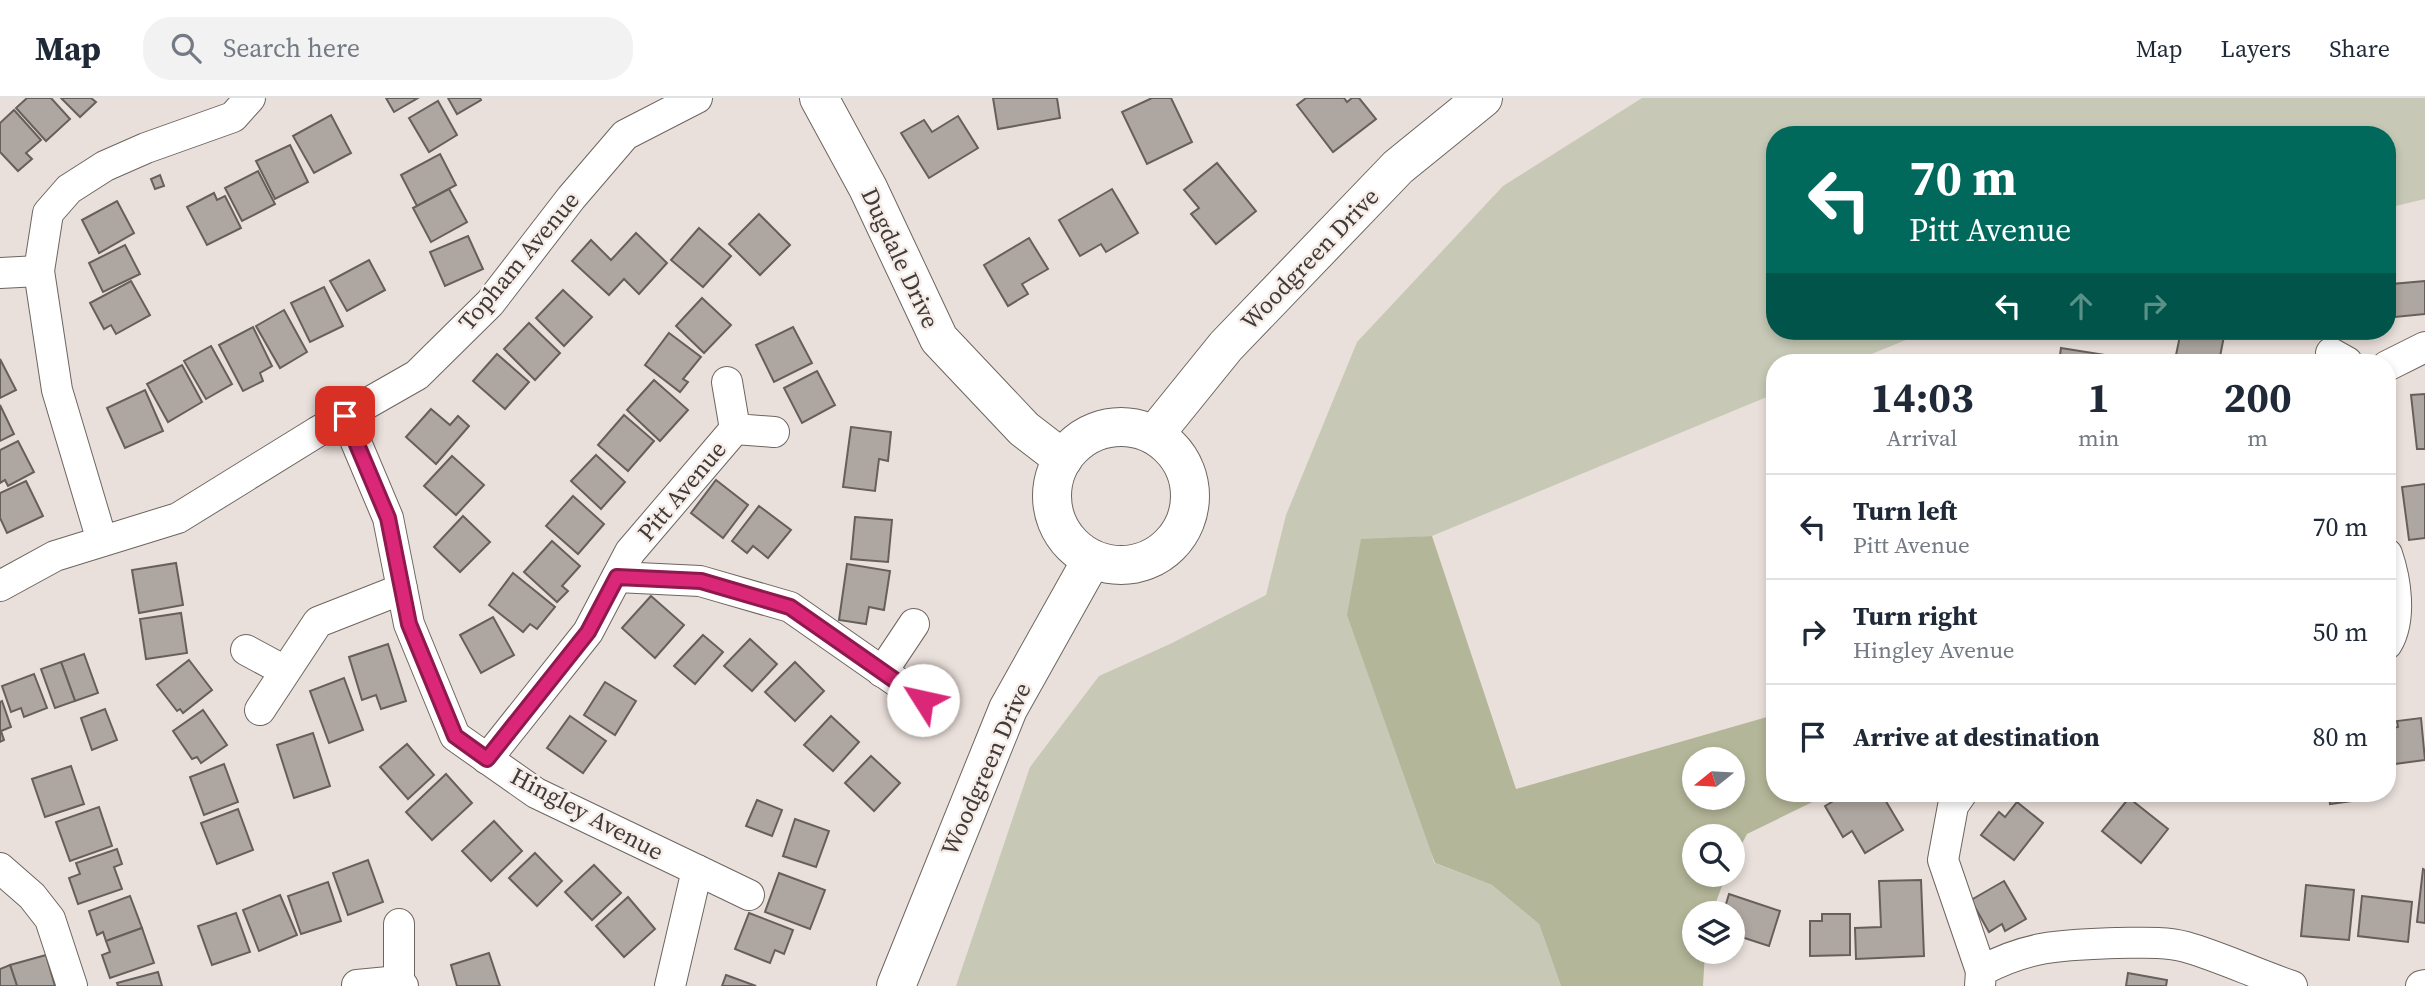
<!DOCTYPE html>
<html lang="en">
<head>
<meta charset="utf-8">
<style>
  :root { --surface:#fff; --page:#f2f2f3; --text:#1f2937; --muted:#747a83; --line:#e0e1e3 }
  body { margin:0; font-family:"Source Serif 4",serif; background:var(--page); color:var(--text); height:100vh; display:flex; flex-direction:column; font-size:26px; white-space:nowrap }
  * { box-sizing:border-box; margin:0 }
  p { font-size:23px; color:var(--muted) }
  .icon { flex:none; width:38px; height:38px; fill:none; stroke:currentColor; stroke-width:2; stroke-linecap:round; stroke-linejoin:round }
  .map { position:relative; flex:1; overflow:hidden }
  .details { position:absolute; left:1766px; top:256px; width:630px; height:448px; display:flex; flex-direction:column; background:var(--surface); border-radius:28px; box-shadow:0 4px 10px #0003 }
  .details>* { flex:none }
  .top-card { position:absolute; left:1766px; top:28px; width:630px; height:214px; border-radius:28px; box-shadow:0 4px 10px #0003; background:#00695c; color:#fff; overflow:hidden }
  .needle { width:46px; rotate:252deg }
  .fabs { position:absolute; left:1682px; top:649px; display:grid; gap:14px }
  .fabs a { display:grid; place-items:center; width:63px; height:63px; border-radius:50%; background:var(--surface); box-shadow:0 4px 10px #0003; font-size:35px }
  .pin { position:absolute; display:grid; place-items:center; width:60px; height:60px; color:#fff; margin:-30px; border-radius:14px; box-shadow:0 4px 10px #0006 }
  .me { position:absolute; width:77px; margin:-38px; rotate:305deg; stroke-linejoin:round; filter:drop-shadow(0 0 5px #0008) }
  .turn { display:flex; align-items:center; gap:24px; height:147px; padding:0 28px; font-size:32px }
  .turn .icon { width:91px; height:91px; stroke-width:2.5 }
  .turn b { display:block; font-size:49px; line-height:60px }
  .lanes { display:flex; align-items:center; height:66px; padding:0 28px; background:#0003; justify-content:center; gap:35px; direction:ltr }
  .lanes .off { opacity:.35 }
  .eta { display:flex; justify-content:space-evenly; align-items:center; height:119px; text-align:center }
  .eta b { font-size:42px; font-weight:700; line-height:49px }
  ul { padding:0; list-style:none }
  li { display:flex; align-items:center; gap:21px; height:105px; padding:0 28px; border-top:2px solid var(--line) }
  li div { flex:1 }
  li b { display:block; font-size:26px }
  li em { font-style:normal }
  header { display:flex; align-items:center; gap:42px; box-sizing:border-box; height:98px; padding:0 35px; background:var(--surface); border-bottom:2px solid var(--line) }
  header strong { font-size:33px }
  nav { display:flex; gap:38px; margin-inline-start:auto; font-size:24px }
  .search { width:490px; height:63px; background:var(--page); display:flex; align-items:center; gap:18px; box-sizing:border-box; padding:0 24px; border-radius:28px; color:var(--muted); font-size:26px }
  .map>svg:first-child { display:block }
</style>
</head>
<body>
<header>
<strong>Map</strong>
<div class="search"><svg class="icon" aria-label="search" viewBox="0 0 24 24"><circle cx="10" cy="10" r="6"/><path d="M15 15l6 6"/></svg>Search here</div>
<nav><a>Map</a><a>Layers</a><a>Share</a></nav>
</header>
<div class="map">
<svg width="2425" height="888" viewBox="0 0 2425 888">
  <rect width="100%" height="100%" fill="#eae0db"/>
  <path fill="#c7c9b6" d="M1642,0H2425V101L2387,110V37H1774V233H1928L1852,264H1774V296L1432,438L1361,442L1434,765L1492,787L1539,826L1561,888H956L1030,669L1099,578L1170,546L1266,497L1286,417L1357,244L1503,88Z"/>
  <path fill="#b3b698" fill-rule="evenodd" d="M1432,438L1516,691L1774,617V695H1831L1747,736L1733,763L1732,738H1694V777H1726L1712,815L1694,816V854H1705L1703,888H1561L1539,826L1492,787L1435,765L1347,517L1361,441ZM1694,662H1732V700H1694Z"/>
  <g fill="#aea6a0" stroke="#675f5b" stroke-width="2">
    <path d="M27,0H51L70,21L46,43L16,10Z"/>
    <path d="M61,0H91L96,4L80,19Z"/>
    <path d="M386,0H418L394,14Z"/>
    <path d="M448,0H480L481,2L457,16Z"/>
    <path d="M993,0H1057L1060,20L998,31Z"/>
    <path d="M1152,0H1171L1192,44L1147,66L1122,14Z"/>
    <path d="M1306,0H1344L1347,4L1352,0H1359L1376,21L1333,54L1297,7Z"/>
    <path d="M438,3L457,37L429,54L409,20Z"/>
    <path d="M14,12L41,42L26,55L32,61L18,73L0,54V25Z"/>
    <path d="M331,17L351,55L314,75L293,38Z"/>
    <path d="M958,18L978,50L929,80L901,35L924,22L932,34Z"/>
    <path d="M290,47L308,84L275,101L256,63Z"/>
    <path d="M440,56L456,87L417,108L401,77Z"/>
    <path d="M1217,65L1256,113L1216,146L1191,116L1199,110L1184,92Z"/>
    <path d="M258,73L275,106L242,123L225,90Z"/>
    <path d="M160,77L164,88L155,91L151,81Z"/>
    <path d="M449,91L467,124L431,144L413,110Z"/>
    <path d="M1112,91L1138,135L1106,154L1101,146L1080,158L1059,122Z"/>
    <path d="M214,95L217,102L225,98L241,130L207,147L187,109Z"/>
    <path d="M117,103L134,135L99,155L82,122Z"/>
    <path d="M759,116L790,147L760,177L729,146Z"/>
    <path d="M699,130L731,158L703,189L671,162Z"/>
    <path d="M636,135L667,165L639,196L624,181L609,197L572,163L591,142L611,162Z"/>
    <path d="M468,138L483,171L445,188L430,154Z"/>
    <path d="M1029,140L1048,171L1022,186L1028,196L1008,208L984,167Z"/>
    <path d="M125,147L140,176L103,194L89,165Z"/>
    <path d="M369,162L385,192L347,213L330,183Z"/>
    <path d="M131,183L150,217L116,236L111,227L104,231L90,205Z"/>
    <path d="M2425,183V216L2395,219L2392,186Z"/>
    <path d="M324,189L343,228L310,244L291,205Z"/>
    <path d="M563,192L592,219L564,248L536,220Z"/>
    <path d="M702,200L731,227L704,255L676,228Z"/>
    <path d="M284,212L307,254L280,270L256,228Z"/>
    <path d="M529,225L560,255L535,282L504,251Z"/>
    <path d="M253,229L272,268L260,275L263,283L243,293L219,247Z"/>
    <path d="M793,229L812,265L774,284L756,247Z"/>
    <path d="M2181,233L2224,238L2219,264H2184L2185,259L2176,257Z"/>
    <path d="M669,235L701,259L683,281L688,284L680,294L645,267Z"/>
    <path d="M211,248L232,286L206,301L184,263Z"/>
    <path d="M2061,250L2118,259L2117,264H2059Z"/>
    <path d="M497,256L529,284L505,311L473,283Z"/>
    <path d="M0,261L16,292L0,300Z"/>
    <path d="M182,267L202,304L168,324L147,286Z"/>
    <path d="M817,273L835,307L802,325L784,290Z"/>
    <path d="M654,282L688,312L660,343L627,312Z"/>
    <path d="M145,292L163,333L125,350L107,310Z"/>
    <path d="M2425,296V351H2417L2411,297Z"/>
    <path d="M0,307L14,336L0,343Z"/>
    <path d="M431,311L450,327L458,318L469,328L436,366L406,339Z"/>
    <path d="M624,317L654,343L628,373L598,347Z"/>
    <path d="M851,329L891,334L888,363L879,361L875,393L843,389Z"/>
    <path d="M18,343L34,374L8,388L5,382L0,385V352Z"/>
    <path d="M596,357L625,384L601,411L571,383Z"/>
    <path d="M452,358L484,387L456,417L424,388Z"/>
    <path d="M716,382L748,407L723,440L691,415Z"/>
    <path d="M26,383L43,418L7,435L0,420V395Z"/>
    <path d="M2425,386V440L2409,442L2402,389Z"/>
    <path d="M573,398L604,426L578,456L546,428Z"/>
    <path d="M759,408L791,432L768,460L753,448L747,455L732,443Z"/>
    <path d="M463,418L490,444L460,474L434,449Z"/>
    <path d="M855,419L892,422L888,464L851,461Z"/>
    <path d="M552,443L580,468L562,488L568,493L557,504L524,474Z"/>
    <path d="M176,465L183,507L139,515L132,472Z"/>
    <path d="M847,466L890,473L884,512L869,509L866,526L839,522Z"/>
    <path d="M513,475L555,509L537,531L530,526L523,534L489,507Z"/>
    <path d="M651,498L684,527L655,560L622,530Z"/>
    <path d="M181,515L187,555L146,561L140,521Z"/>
    <path d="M493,519L514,557L481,575L460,537Z"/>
    <path d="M703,537L723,554L695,586L674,568Z"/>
    <path d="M750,541L777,566L752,593L724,568Z"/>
    <path d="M388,546L406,603L381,611L376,597L362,602L349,559Z"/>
    <path d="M84,556L98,595L75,603L61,564Z"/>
    <path d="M189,562L212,592L183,615L180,611L177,613L157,587Z"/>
    <path d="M61,564L75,603L55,610L41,571Z"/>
    <path d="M795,564L824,593L795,623L765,594Z"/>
    <path d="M34,576L47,610L24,619L21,610L11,614L2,588Z"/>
    <path d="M344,580L363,632L329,645L310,593Z"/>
    <path d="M605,584L636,603L615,637L584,617Z"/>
    <path d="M2,603L11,629L1,633L4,642L0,644V604Z"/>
    <path d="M105,611L117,642L92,652L81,620Z"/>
    <path d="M203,612L227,647L201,665L197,659L192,661L173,633Z"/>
    <path d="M570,618L606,643L583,675L547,650Z"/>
    <path d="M831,618L859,644L833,673L804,647Z"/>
    <path d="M2421,620L2425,662L2387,667V631L2398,629L2397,623Z"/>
    <path d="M313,635L330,688L294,700L277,647Z"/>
    <path d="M407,646L434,677L408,701L380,669Z"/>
    <path d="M871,658L900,685L874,713L845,685Z"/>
    <path d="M224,666L238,704L204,717L190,679Z"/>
    <path d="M71,668L84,706L45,719L32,681Z"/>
    <path d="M446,676L472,705L432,742L406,714Z"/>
    <path d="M1847,695H1881L1903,732L1865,755L1852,733L1843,739L1825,708Z"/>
    <path d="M2329,695H2380L2381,699L2330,706Z"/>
    <path d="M2129,700L2168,731L2141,765L2102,733Z"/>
    <path d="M757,702L782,712L772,738L746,728Z"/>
    <path d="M2017,704L2043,725L2014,762L1981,737L1999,714L2005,719Z"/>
    <path d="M99,709L112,748L70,763L56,724Z"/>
    <path d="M238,711L253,752L217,766L201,725Z"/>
    <path d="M795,721L829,733L816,769L783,758Z"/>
    <path d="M494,723L522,753L491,783L462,753Z"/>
    <path d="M117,751L122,766L114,769L122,791L78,806L69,780L80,776L76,765Z"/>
    <path d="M535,755L562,783L537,808L509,780Z"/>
    <path d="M368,762L383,804L348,817L333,775Z"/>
    <path d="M594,767L621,795L592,822L565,794Z"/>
    <path d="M2423,771L2425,772V825L2417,824Z"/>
    <path d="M779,775L825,792L810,831L765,814Z"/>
    <path d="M1921,782L1924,858L1856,861L1855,830L1881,829L1879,783Z"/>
    <path d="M2004,783L2026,821L2005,833L2002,826L1989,834L1971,802Z"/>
    <path d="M328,784L341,823L301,836L288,798Z"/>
    <path d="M2306,787L2354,792L2349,842L2301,838Z"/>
    <path d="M1729,796L1780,813L1769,848L1732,836V816H1723Z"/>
    <path d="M280,797L297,837L259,853L243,812Z"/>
    <path d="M130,798L142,830L106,843L103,834L97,837L89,813Z"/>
    <path d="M2362,798L2412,804L2408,844L2358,838Z"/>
    <path d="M628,799L655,831L624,859L596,828Z"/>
    <path d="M236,815L250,854L212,867L198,828Z"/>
    <path d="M749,815L793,832L784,856L775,852L770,865L735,851Z"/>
    <path d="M1822,816H1850V857L1810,858V823H1822Z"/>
    <path d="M142,830L154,865L110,880L102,857L110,854L106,843Z"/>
    <path d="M489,855L500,888H457L451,867Z"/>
    <path d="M46,857L55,888H17L10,867Z"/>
    <path d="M10,867L17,888H0V871Z"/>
    <path d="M158,874L162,888H118L117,885Z"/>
    <path d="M2128,875L2167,882L2166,888H2126Z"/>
    <path d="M726,877L756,888H722Z"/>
  </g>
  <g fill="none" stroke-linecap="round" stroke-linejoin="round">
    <defs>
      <g id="minor">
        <path d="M0,175L39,173"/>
        <path d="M2331,255L2347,264"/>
        <path d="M2387,268L2425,249"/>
        <path d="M727,284L735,331L774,334"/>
        <path d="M345,318L388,420L409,526L455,638L536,695L697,772L670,888"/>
        <path d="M102,443L57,292L39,173L48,115L69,91L105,68L146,50L233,19L250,0"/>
        <path d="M2387,456C2396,482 2402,521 2387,546"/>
        <path d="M617,479L700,483L790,509L923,602"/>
        <path d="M0,488L55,458L178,420L317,334L417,277L490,205L571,100L625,37L697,0"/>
        <path d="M246,552L285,573"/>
        <path d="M882,574L914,526"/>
        <path d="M260,612L318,524L402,491"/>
        <path d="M487,661L588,534L630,454L735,331"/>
        <path d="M1962,695L1953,708L1943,762L1981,873"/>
        <path d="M0,770L32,798L50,821L72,888"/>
        <path d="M697,772L749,797"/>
        <path d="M399,883V826"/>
        <path d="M357,887L399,883L403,888"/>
        <path d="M1980,888L1981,873C2029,847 2063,847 2116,845C2138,845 2164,843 2186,849C2221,859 2256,876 2292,888"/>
        <path d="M2421,888L2425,887"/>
      </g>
      <path id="tertiary" d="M819,0L868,90L939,241L1024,331L1063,361"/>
      <g id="secondary">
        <circle cx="1121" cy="398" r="69"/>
        <path d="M1154,337L1226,248L1398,69L1483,0"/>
        <path d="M896,888L1008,611L1092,461"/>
      </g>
    </defs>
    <use href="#minor" stroke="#6d6560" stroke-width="32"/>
    <use href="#tertiary" stroke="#6d6560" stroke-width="40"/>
    <use href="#secondary" stroke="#6d6560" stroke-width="40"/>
    <use href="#minor" stroke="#fff" stroke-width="30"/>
    <use href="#tertiary" stroke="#fff" stroke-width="38"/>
    <use href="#secondary" stroke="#fff" stroke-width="38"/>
  </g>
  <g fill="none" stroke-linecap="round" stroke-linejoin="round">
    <defs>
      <path id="route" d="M345,318L388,420L409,526L446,616L455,638L487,661L588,534L617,479L701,483L790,509L923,602"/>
    </defs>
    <use href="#route" stroke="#8e194d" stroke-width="18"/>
    <use href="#route" stroke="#db2777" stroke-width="12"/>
  </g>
  <g text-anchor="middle" stroke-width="5" stroke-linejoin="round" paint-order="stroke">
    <g font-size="24" fill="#3f3b39" stroke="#f7ede8">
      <text transform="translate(900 160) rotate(65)" y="8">Dugdale Drive</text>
      <text transform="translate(1310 161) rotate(-46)" y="8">Woodgreen Drive</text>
      <text transform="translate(519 163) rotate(-50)" y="8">Topham Avenue</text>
      <text transform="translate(682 393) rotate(-50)" y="8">Pitt Avenue</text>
      <text transform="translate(986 671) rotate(-66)" y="8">Woodgreen Drive</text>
      <text transform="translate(587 716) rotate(28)" y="8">Hingley Avenue</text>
    </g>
  </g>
</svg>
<div class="fabs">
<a><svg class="needle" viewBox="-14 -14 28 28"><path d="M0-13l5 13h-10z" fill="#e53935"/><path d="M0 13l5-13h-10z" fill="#747a83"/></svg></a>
<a><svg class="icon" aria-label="search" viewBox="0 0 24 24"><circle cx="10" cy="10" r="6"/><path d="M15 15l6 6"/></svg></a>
<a><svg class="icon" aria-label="layers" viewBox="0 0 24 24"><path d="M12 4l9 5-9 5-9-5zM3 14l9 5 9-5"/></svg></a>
</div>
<div class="pin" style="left:345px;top:318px;background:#d93025"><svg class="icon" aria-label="arrive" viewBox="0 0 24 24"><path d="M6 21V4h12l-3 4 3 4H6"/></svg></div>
<svg class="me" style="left:923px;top:602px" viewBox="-20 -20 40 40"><circle r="19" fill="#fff"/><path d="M0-13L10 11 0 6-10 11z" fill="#db2777"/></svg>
<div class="top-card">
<div class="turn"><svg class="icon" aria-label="left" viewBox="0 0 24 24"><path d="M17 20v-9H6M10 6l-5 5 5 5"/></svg><div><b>70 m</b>Pitt Avenue</div></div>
<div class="lanes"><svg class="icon" aria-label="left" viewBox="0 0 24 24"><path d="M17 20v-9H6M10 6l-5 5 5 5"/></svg><svg class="icon off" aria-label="ahead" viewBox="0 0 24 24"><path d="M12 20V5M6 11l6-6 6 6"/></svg><svg class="icon off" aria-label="right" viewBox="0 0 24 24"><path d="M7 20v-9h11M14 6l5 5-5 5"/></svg></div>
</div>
<section class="details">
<div class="eta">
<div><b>14:03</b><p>Arrival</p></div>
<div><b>1</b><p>min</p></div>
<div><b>200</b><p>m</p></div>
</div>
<ul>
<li><svg class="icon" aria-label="left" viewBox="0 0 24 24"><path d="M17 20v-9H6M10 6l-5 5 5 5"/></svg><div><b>Turn left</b><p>Pitt Avenue</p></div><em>70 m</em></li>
<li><svg class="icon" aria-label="right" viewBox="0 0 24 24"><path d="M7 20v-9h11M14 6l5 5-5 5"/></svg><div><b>Turn right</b><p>Hingley Avenue</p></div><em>50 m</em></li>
<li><svg class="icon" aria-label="arrive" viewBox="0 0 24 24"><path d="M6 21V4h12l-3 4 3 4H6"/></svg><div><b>Arrive at destination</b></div><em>80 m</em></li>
</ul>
</section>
</div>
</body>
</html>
